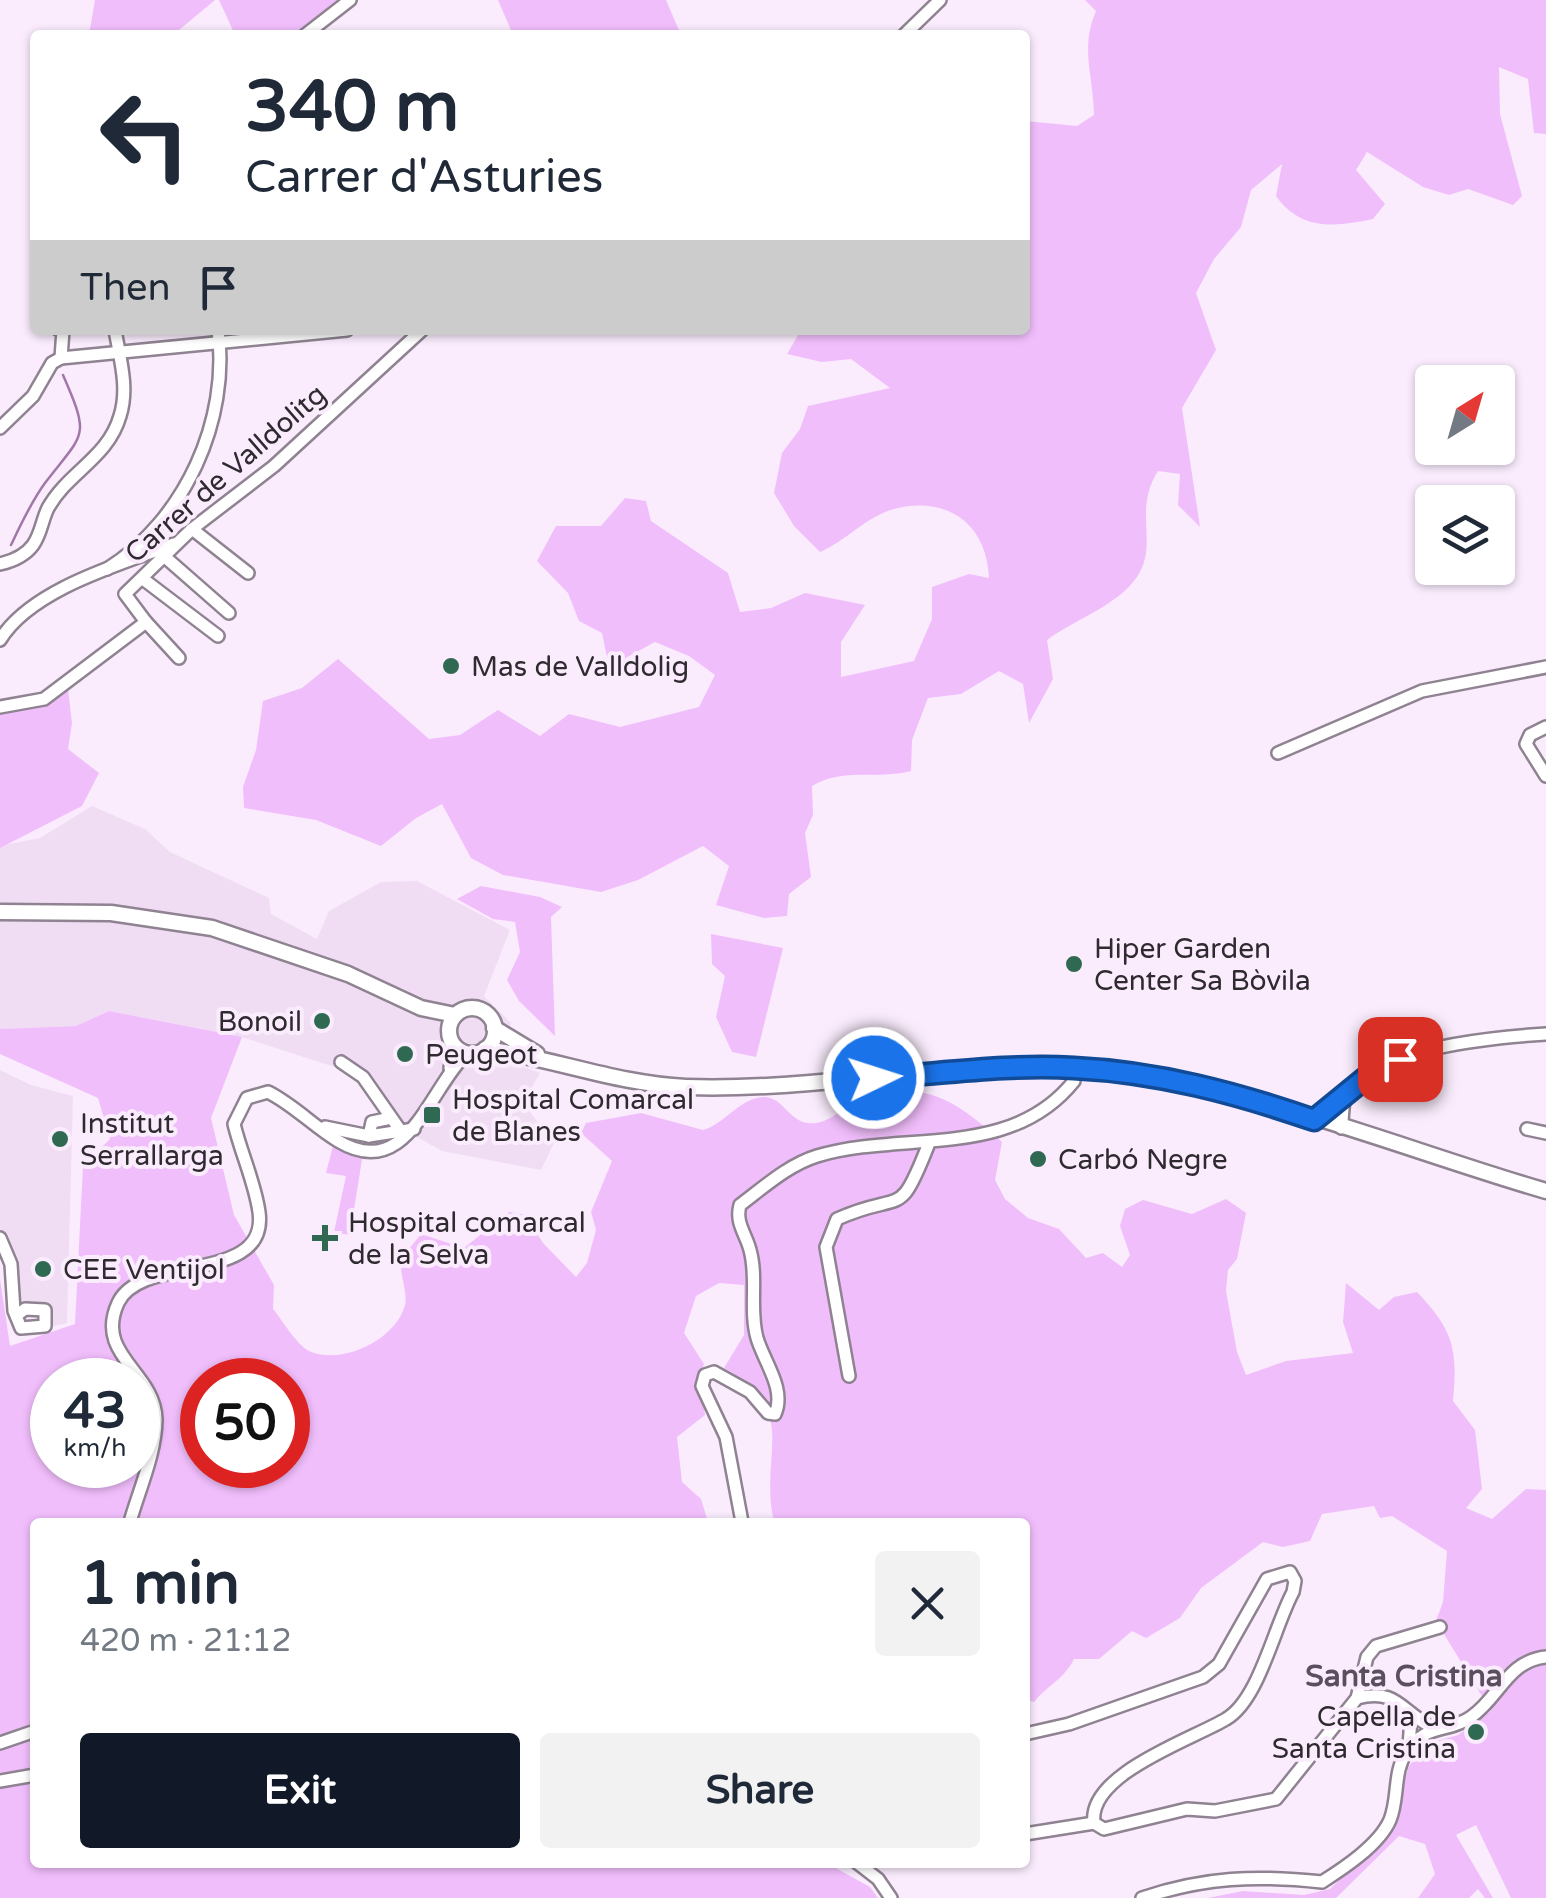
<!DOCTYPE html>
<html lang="en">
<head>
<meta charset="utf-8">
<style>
  :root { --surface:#fff; --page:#f2f2f3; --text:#1f2937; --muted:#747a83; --accent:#111827 }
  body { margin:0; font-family:"Varela Round",sans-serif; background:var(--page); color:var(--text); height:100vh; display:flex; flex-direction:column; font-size:38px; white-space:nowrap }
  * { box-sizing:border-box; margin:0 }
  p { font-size:32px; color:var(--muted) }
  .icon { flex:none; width:55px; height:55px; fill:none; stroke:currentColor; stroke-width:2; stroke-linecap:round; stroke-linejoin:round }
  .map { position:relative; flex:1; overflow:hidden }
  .side { position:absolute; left:30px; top:1518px; width:1000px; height:350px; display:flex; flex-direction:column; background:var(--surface); border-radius:10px; box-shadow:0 2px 8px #0004 }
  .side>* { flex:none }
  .top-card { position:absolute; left:30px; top:30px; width:1000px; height:305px; border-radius:10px; box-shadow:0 2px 8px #0004; background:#fff; color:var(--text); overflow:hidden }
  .needle { width:65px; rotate:37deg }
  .controls { position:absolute; left:1415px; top:365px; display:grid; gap:20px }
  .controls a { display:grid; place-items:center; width:100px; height:100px; border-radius:10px; background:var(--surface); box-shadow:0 2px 8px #0004; font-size:50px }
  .speed { position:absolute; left:30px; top:1358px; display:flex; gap:20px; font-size:50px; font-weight:700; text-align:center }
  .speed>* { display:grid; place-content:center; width:130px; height:130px; border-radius:50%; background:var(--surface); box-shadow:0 2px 8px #0004; line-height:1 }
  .speed small { font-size:25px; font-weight:400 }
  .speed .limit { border:15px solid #d22; background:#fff; color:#111 }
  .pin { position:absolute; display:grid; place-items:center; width:85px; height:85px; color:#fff; margin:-42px; border-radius:20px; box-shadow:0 5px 15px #0006 }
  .me { position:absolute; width:110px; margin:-55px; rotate:86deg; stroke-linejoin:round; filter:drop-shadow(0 0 8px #0008) }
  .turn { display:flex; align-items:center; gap:35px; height:210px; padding:0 50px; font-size:45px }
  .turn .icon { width:130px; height:130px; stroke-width:2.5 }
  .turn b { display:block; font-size:70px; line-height:85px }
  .then { display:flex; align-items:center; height:95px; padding:0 50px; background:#0003; gap:20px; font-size:38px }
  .round { display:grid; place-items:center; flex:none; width:105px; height:105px; border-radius:10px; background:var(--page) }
  .headline { display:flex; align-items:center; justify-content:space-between; height:170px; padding:0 50px }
  h1 { font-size:60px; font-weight:800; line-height:75px }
  .primary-button { display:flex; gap:20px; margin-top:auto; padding:20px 50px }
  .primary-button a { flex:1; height:115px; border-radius:10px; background:var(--accent); color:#fff; font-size:40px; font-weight:800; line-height:115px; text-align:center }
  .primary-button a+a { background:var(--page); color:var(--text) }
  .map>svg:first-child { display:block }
</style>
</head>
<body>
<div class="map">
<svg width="1546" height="1898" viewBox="0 0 1546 1898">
  <rect width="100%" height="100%" fill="#faecfd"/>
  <g fill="#f0ddf4">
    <path d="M92,806L145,829L170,852L269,898L271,914L317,939L329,911L381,882L417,881L510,930L484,996L511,1023L498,1058L540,1073L523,1103L554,1143L541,1170L442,1151L417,1137L373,1101L347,1071L242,1037L109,1011L76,1026L0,1029V846L40,838Z"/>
    <path d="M0,1070L31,1085L73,1096L67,1323L46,1328L45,1306L17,1308L14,1263L0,1232Z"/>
  </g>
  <g fill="#f1befc" fill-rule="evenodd">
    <path d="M95,0H215L173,35H89Z"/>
    <path d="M219,0H337L293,35H235Z"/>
    <path d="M498,0H666L681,35H513Z"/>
    <path d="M1085,0H1546V134L1534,133L1528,79L1499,67L1500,114L1522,196L1513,205L1468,189L1449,195L1423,187L1367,152L1356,170L1385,204L1373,219C1335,227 1301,231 1276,196L1282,164L1251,190L1241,227L1214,259L1196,293L1216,350L1182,408L1200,527L1178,505L1180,474L1158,471C1134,509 1156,538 1141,570C1125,603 1075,619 1047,640L1053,679L1029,723L1023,684L999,671L961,694L928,698L912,740L911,771C877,780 844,767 812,786L813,815L805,833L811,877L789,894L787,916L764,918L716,905L729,866L703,846L638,880L601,892L503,875L471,858L442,804L416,818L381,846L316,820L244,808L243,787L256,750L263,701L302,688L338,659L429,739L460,735L498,710L540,736L569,714L620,727L699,707L715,675L689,656L655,642L609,667L602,633L579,621L568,593L537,561L556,526H601L625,498L646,501L651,521L728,573L740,612L771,608L805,593L865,605L841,642V677L914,661L932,619V587L969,574L989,578C987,524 947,495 894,509C867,516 846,541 820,552L794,526L774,493L782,453L800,429L808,406L890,388L851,359L822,362L787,354L801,330H1025V121L1077,126L1094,115C1093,73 1080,49 1096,11Z"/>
    <path d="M68,689L72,723L68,749L99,773L82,806L0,848V713L37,707Z"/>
    <path d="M481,886L540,897L562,907L551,917L555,1036L519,1001L507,980L520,952L515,922L493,919L457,899Z"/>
    <path d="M711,934L783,948L756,1057L732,1052L716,1017L725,976L712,964Z"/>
    <path d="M109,1011L242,1037L211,1118L234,1215L274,1285L273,1309C283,1321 296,1344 309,1351C341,1366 396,1340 405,1305C408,1291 399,1274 401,1259L421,1234L464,1248L509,1212L525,1215L543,1243L576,1277L587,1263L596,1230L591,1212L612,1161L581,1133L586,1123L641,1113L703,1130C725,1124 739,1098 764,1097C785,1097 790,1127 816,1123C832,1121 843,1107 857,1101C923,1078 953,1098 1002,1142L995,1180L1005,1199L1028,1218L1059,1229L1086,1258L1103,1253L1122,1267L1130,1255L1120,1226L1125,1209L1143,1200L1192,1214L1226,1199L1246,1213L1237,1259L1228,1270L1226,1291L1237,1352L1246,1375L1286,1361L1353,1353L1343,1322L1346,1283L1379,1310L1394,1297L1417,1292C1453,1330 1458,1348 1453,1401L1475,1430L1482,1489L1466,1508L1492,1519L1526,1489L1546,1490V1898H1511L1476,1825L1456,1835L1493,1898H1485L1478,1889L1469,1898H1418L1435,1874L1425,1844L1399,1836L1336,1898H1208L1243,1891L1304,1895L1330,1889L1389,1832L1409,1766L1426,1744L1458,1735L1491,1711L1436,1621L1443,1602L1447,1551L1392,1516L1380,1518L1374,1506L1322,1514L1310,1541L1283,1547L1263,1542L1201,1588L1180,1618L1146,1638L1132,1631L1099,1659H1074C1065,1678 1048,1685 1034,1702L1025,1699V1522H774C758,1453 802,1411 724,1368L744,1335V1285L719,1283L696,1296L684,1333L704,1364L699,1378L705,1415L677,1437L682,1482L701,1499L708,1522H35V1862H825L870,1887L878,1898H0V1279L10,1346L75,1324L83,1166L110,1139L98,1098L0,1054V1029L76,1026ZM52,1380H138V1465H52ZM202,1380H288V1465H202Z"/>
    <path d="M334,1142L363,1153L350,1235L334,1232L346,1176L326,1173Z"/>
  </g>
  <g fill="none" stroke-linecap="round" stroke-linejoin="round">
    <g stroke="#a177aa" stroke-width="2.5">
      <path d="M53,330L54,335"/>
      <path d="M11,545C21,524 31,502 45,483C84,432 91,439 63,375"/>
    </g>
    <defs>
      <g id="minor">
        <path d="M305,35L350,0"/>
        <path d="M904,35L940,0"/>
        <path d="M61,358L63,330"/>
        <path d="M0,428L33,396L52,363L61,358L347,330"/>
        <path d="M192,529L248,573"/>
        <path d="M165,557L229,613"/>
        <path d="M0,564C13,561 25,556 33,545C41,534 42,520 48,508C68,472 108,458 120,416C129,388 120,359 115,330"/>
        <path d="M107,569C185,520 230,420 218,330"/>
        <path d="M143,579L218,636"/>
        <path d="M146,622L179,658"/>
        <path d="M0,640C31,589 121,564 174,544"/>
        <path d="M0,707L44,699L146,622L125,594L192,529L274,466L422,330"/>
        <path d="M1546,727L1530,735L1526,744L1546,776"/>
        <path d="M1278,753L1422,691L1546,667"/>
        <path d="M341,1062L363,1077L400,1130"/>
        <path d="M450,1068L454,1045"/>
        <path d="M1314,1120L1345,1097"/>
        <path d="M325,1127L369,1136L414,1129"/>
        <path d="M1341,1128C1343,1120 1342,1106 1345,1098C1369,1047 1498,1037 1546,1034"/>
        <path d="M1527,1129L1546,1133"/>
        <path d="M369,1136L372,1122L391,1118"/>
        <path d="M0,1238L11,1264L14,1311L21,1328L45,1326V1310L25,1309L16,1316"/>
        <path d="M849,1376L826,1247L837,1219C904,1189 898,1223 929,1143"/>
        <path d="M130,1522C139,1490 156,1453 156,1419C155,1372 94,1355 118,1303C141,1253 269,1285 259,1212C255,1183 241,1153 234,1124L247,1098L268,1092C294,1105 313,1126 338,1141C408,1183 429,1088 467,1053"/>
        <path d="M742,1522L726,1437L702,1386L705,1375L714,1372L750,1392L768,1413L775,1414C786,1389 764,1362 757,1338C749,1310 758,1278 750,1250C746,1234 735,1223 740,1205C764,1187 788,1165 817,1156C903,1130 1010,1161 1074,1081L1073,1068"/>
        <path d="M1357,1698C1398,1688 1400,1711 1432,1727"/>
        <path d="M1025,1734L1069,1724L1203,1677L1219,1664L1267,1579L1290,1572L1295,1581L1293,1592C1274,1627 1259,1700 1226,1719C1193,1739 1087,1774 1094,1823"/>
        <path d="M0,1743L35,1731"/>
        <path d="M1409,1748L1411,1716"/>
        <path d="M0,1781L35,1775"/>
        <path d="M1025,1834L1094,1823L1104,1829L1187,1809L1215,1811L1276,1799L1357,1698L1367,1657L1376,1646L1440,1627"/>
        <path d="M856,1862L878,1879L891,1898"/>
        <path d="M1142,1898C1204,1877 1257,1875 1322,1882C1344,1868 1379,1845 1390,1820C1399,1798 1393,1773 1406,1753C1426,1722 1447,1734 1471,1717C1500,1697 1507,1661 1546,1657"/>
      </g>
      <g id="major">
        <path d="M0,912L111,913L212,928L348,974L421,1008L455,1015"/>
        <circle cx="472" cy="1031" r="23"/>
        <path d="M494,1028L537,1054"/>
        <path d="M485,1049C553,1058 617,1084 686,1087C826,1092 969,1055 1109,1071C1258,1088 1402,1149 1546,1191"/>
      </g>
    </defs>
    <use href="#minor" stroke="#8f8291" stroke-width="16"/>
    <use href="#major" stroke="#8f8291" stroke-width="19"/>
    <use href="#minor" stroke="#fff" stroke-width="11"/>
    <use href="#major" stroke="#fff" stroke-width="14"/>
  </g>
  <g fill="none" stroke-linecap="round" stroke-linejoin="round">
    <defs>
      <path id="route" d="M874,1078C940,1074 1008,1064 1074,1068C1157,1072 1236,1093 1314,1120L1368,1076L1400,1059"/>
    </defs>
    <use href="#route" stroke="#114b97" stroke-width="25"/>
    <use href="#route" stroke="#1a73e8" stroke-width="18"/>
  </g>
  <g fill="#2f6952" stroke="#faecfd" stroke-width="4">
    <circle cx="451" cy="666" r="10"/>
    <circle cx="1074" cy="964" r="10"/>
    <circle cx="322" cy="1021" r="10"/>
    <circle cx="405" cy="1054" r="10"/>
    <rect x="422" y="1105" width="20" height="20" rx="5"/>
    <circle cx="60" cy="1139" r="10"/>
    <circle cx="1038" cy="1159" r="10"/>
    <path d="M320 1223h10v10h10v10h-10v10h-10v-10h-10v-10h10z"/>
    <circle cx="43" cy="1269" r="10"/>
    <circle cx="1476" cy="1732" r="10"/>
  </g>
  <g text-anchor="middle" stroke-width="8" stroke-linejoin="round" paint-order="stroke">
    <g font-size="28" fill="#2f2a30" stroke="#faecfd">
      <text transform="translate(225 473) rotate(-41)" y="10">Carrer de Valldolitg</text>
    </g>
    <g font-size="28" fill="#2f2a30" stroke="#faecfd" text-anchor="start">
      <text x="471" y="676">Mas de Valldolig</text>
      <text x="1094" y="958">Hiper Garden<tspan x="1094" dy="32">Center Sa Bòvila</tspan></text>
      <text x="302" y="1031" text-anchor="end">Bonoil</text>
      <text x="425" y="1064">Peugeot</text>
      <text x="452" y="1109">Hospital Comarcal<tspan x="452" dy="32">de Blanes</tspan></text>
      <text x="80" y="1133">Institut<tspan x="80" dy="32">Serrallarga</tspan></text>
      <text x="1058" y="1169">Carbó Negre</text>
      <text x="348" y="1232">Hospital comarcal<tspan x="348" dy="32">de la Selva</tspan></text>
      <text x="63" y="1279">CEE Ventijol</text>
      <text x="1456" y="1726" text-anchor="end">Capella de<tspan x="1456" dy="32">Santa Cristina</tspan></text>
    </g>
    <g font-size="30" font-weight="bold" fill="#5a4f5d" stroke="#faecfd">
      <text x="1404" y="1686">Santa Cristina</text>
    </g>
  </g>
</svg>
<div class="controls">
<a><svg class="needle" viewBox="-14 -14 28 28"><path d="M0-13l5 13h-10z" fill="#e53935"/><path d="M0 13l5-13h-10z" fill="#747a83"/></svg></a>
<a><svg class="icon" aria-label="layers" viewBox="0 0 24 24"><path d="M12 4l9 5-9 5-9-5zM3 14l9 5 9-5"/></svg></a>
</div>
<div class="speed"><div>43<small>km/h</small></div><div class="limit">50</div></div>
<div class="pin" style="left:1400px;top:1059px;background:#d93025"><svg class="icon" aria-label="arrive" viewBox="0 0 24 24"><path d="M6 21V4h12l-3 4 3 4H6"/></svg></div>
<svg class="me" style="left:874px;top:1078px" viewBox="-20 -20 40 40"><circle r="17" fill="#1a73e8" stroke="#fff" stroke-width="3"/><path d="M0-11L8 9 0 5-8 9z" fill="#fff"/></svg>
<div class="top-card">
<div class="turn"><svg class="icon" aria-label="left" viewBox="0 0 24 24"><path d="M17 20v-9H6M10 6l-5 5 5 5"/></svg><div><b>340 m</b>Carrer d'Asturies</div></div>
<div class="then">Then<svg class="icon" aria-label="arrive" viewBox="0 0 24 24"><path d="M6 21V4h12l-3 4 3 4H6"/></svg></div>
</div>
<section class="side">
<div class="headline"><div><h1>1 min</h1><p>420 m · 21:12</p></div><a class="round"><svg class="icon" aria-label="close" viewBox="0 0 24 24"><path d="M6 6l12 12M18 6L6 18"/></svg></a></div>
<div class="primary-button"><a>Exit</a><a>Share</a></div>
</section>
</div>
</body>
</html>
